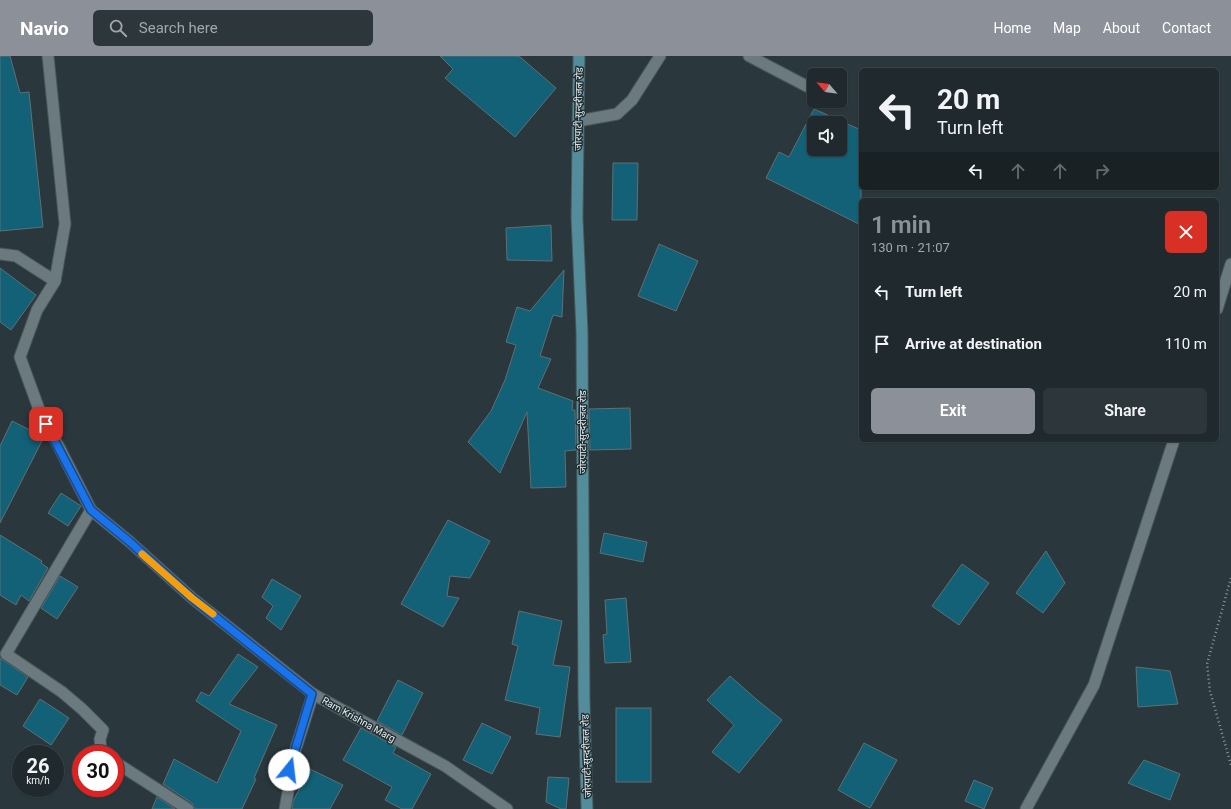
<!DOCTYPE html>
<html lang="en">
<head>
<meta charset="utf-8">
<style>
  :root { --surface:#202a2e; --page:#2d363a; --text:#f1f3f6; --muted:#a2a7aa; --line:#3d464a; --accent:#8c9099 }
  body { margin:0; font-family:Roboto,"Noto Sans Devanagari",sans-serif; background:var(--page); color:var(--text); height:100vh; display:flex; flex-direction:column; font-size:15px; white-space:nowrap }
  * { box-sizing:border-box; margin:0 }
  p { font-size:13px; color:var(--muted) }
  .icon { flex:none; width:22px; height:22px; fill:none; stroke:currentColor; stroke-width:2; stroke-linecap:round; stroke-linejoin:round }
  .map { position:relative; flex:1; overflow:hidden }
  .details { position:absolute; left:859px; top:142px; width:360px; height:244px; display:flex; flex-direction:column; background:var(--surface); border-radius:6px; box-shadow:0 1px 3px #0004,0 0 0 1px var(--line) }
  .details>* { flex:none }
  .guide { position:absolute; left:859px; top:12px; width:360px; height:122px; border-radius:6px; box-shadow:0 1px 3px #0004,0 0 0 1px var(--line); background:#202a2e; color:var(--text); overflow:hidden }
  .needle { width:26px; rotate:298deg }
  .buttons { position:absolute; left:807px; top:12px; display:grid; gap:8px }
  .buttons a { display:grid; place-items:center; width:40px; height:40px; border-radius:6px; background:var(--surface); box-shadow:0 1px 3px #0004,0 0 0 1px var(--line); font-size:20px }
  .speed { position:absolute; left:12px; top:689px; display:flex; gap:8px; font-size:20px; font-weight:700; text-align:center }
  .speed>* { display:grid; place-content:center; width:52px; height:52px; border-radius:50%; background:var(--surface); box-shadow:0 1px 3px #0004,0 0 0 1px var(--line); line-height:1 }
  .speed small { font-size:10px; font-weight:400 }
  .speed .limit { border:6px solid #d22; background:#fff; color:#111 }
  .pin { position:absolute; display:grid; place-items:center; width:34px; height:34px; color:#fff; margin:-17px; border-radius:8px; box-shadow:0 2px 6px #0006 }
  .me { position:absolute; width:44px; margin:-22px; rotate:16deg; stroke-linejoin:round; filter:drop-shadow(0 0 3px #0008) }
  .turn { display:flex; align-items:center; gap:14px; height:84px; padding:0 12px; font-size:18px }
  .turn .icon { width:52px; height:52px; stroke-width:2.5 }
  .turn b { display:block; font-size:28px; line-height:34px }
  .lanes { display:flex; align-items:center; height:38px; padding:0 12px; background:#0003; justify-content:center; gap:20px; direction:ltr }
  .lanes .off { opacity:.35 }
  .round { display:grid; place-items:center; flex:none; width:42px; height:42px; border-radius:6px; background:var(--page) }
  .head { display:flex; align-items:center; justify-content:space-between; height:68px; padding:0 12px }
  h1 { font-size:24px; font-weight:600; line-height:30px; color:var(--accent) }
  .button { display:flex; gap:8px; margin-top:auto; padding:8px 12px }
  .button a { flex:1; height:46px; border-radius:6px; background:var(--accent); color:#fff; font-size:16px; font-weight:600; line-height:46px; text-align:center }
  .button a+a { background:var(--page); color:var(--text) }
  ul { padding:0; list-style:none }
  li { display:flex; align-items:center; gap:12px; height:52px; padding:0 12px }
  li div { flex:1 }
  li b { display:block; font-size:15px }
  li em { font-style:normal }
  header { display:flex; align-items:center; gap:24px; box-sizing:border-box; height:56px; padding:0 20px; background:var(--accent); color:#fff }
  header strong { font-size:19px }
  nav { display:flex; gap:22px; margin-inline-start:auto; font-size:14px }
  .search { width:280px; height:36px; background:var(--page); display:flex; align-items:center; gap:10px; box-sizing:border-box; padding:0 14px; border-radius:6px; color:var(--muted); font-size:15px }
  .map>svg:first-child { display:block }
</style>
</head>
<body>
<header>
<strong>Navio</strong>
<div class="search"><svg class="icon" aria-label="search" viewBox="0 0 24 24"><circle cx="10" cy="10" r="6"/><path d="M15 15l6 6"/></svg>Search here</div>
<nav><a>Home</a><a>Map</a><a>About</a><a>Contact</a></nav>
</header>
<div class="map">
<svg width="1231" height="753" viewBox="0 0 1231 753">
  <rect width="100%" height="100%" fill="#2a383d"/>
  <g fill="#126176" stroke="#606f74" fill-rule="evenodd">
    <path d="M0,0H10L20,37L29,36L43,171L0,175Z"/>
    <path d="M440,0H519L556,32L515,81L445,22L453,13Z"/>
    <path d="M814,53L861,74V169L766,122L779,96L789,101ZM814,67H840V93H814Z"/>
    <path d="M613,107H638L637,164H612Z"/>
    <path d="M551,169L552,205L507,204L506,172Z"/>
    <path d="M659,188L698,205L676,255L638,240Z"/>
    <path d="M0,212L36,239L11,274L0,266Z"/>
    <path d="M564,214L562,261L553,259L540,300L551,303L538,332L573,345L572,354H575L576,394L565,395L566,431L531,432L527,356L500,417L468,386L491,355L505,324L516,289L506,286L517,251L530,255Z"/>
    <path d="M630,352L631,393L590,394L589,353Z"/>
    <path d="M12,365L44,381L0,467V390Z"/>
    <path d="M61,437L81,450L68,470L48,457Z"/>
    <path d="M448,464L490,485L470,522L450,520L447,540L459,542L443,571L401,548Z"/>
    <path d="M604,477L647,486L643,506L600,497Z"/>
    <path d="M0,479L42,505L41,507L48,512L29,545L21,539L16,549L0,539Z"/>
    <path d="M1046,495L1065,527L1043,557L1016,537Z"/>
    <path d="M962,508L989,527L959,569L932,550Z"/>
    <path d="M60,520L78,531L57,563L41,552Z"/>
    <path d="M272,523L301,540L281,574L266,562L273,550L262,541Z"/>
    <path d="M626,542L631,606L605,607L603,579L607,578L605,544Z"/>
    <path d="M519,555L562,565L553,609L570,611L560,681L536,678L540,652L505,644L518,590L512,588Z"/>
    <path d="M238,598L258,611L229,648L277,669L254,722L256,723L242,753H195L192,747L163,728L174,703L217,727L241,675L196,645L201,636L209,640Z"/>
    <path d="M0,602L28,621L17,639L0,629Z"/>
    <path d="M1136,611L1170,615L1178,648L1138,651Z"/>
    <path d="M730,620L756,643L782,664L739,717L712,696L734,669L707,644Z"/>
    <path d="M398,624L423,637L402,679L377,665Z"/>
    <path d="M40,643L69,662L51,689L23,670Z"/>
    <rect x="616" y="652" width="35" height="74"/>
    <path d="M482,667L511,681L492,718L463,704Z"/>
    <path d="M361,672L396,691L393,697L431,718L412,753H402L385,744L392,731L343,704Z"/>
    <path d="M864,687L897,704L870,752L838,734Z"/>
    <path d="M1144,704L1180,718L1170,744L1128,727Z"/>
    <path d="M310,713L343,729L330,753H292L293,745Z"/>
    <path d="M548,721L569,722L566,753H561L546,746Z"/>
    <path d="M974,724L993,732L984,753L965,745Z"/>
    <path d="M157,741L175,753H152Z"/>
  </g>
  <g fill="none" stroke-linecap="round" stroke-linejoin="round">
    <defs>
      <g id="service">
        <path d="M749,0L814,34"/>
        <path d="M578,65L617,58L632,44L660,0"/>
      </g>
      <g id="minor">
        <path d="M48,0L65,168L55,225"/>
        <path d="M1217,253L1231,208"/>
        <path d="M91,454L6,598L62,636L82,653L103,674L100,683L101,695L105,698"/>
        <path d="M115,706L188,753"/>
        <path d="M285,753L288,736L289,714L313,638"/>
        <path d="M1026,753L1094,629L1174,384"/>
      </g>
      <path id="tertiary" d="M0,198L16,200L55,225L37,254L20,301L40,356L59,391L91,454L130,486L192,542L313,638L445,710L507,753"/>
      <path id="secondary" d="M579,0L577,162L582,276L584,643L587,753"/>
    </defs>
    <use href="#service" stroke="#495559" stroke-width="13"/>
    <use href="#minor" stroke="#495559" stroke-width="13"/>
    <use href="#tertiary" stroke="#495559" stroke-width="13"/>
    <use href="#secondary" stroke="#495559" stroke-width="13"/>
    <path stroke="#8d989c" stroke-width="2.5" stroke-dasharray="1 3" stroke-linecap="butt" d="M1231,522L1207,608L1210,635L1231,709"/>
    <use href="#service" stroke="#6b7a7f" stroke-width="11"/>
    <use href="#minor" stroke="#6b7a7f" stroke-width="11"/>
    <use href="#tertiary" stroke="#6b7a7f" stroke-width="11"/>
    <use href="#secondary" stroke="#538d9c" stroke-width="11"/>
  </g>
  <g fill="none" stroke-linecap="round" stroke-linejoin="round">
    <defs>
      <path id="route" d="M46,368L91,454L130,486L192,542L312,638L289,714"/>
    </defs>
    <use href="#route" stroke="#114b97" stroke-width="10"/>
    <use href="#route" stroke="#1a73e8" stroke-width="7"/>
    <path stroke="#f59e0b" stroke-width="7" d="M142,498L192,542L213,558"/>
  </g>
  <g text-anchor="middle" stroke-width="3" stroke-linejoin="round" paint-order="stroke">
    <g font-size="10" fill="#e6eff2" stroke="#212e32">
      <text transform="translate(578 53) rotate(-89)" y="4">जोरपाटी-सुन्दरीजल रोड</text>
      <text transform="translate(582 376) rotate(-90)" y="4">जोरपाटी-सुन्दरीजल रोड</text>
      <text transform="translate(359 663) rotate(29)" y="4">Ram Krishna Marg</text>
      <text transform="translate(586 700) rotate(-92)" y="4">जोरपाटी-सुन्दरीजल रोड</text>
    </g>
  </g>
</svg>
<div class="buttons">
<a><svg class="needle" viewBox="-14 -14 28 28"><path d="M0-13l5 13h-10z" fill="#e53935"/><path d="M0 13l5-13h-10z" fill="#a2a7aa"/></svg></a>
<a><svg class="icon" aria-label="sound" viewBox="0 0 24 24"><path d="M4 9h4l5-4v14l-5-4H4zM17 9q2 3 0 6"/></svg></a>
</div>
<div class="speed"><div>26<small>km/h</small></div><div class="limit">30</div></div>
<div class="pin" style="left:46px;top:368px;background:#d93025"><svg class="icon" aria-label="arrive" viewBox="0 0 24 24"><path d="M6 21V4h12l-3 4 3 4H6"/></svg></div>
<svg class="me" style="left:289px;top:714px" viewBox="-20 -20 40 40"><circle r="19" fill="#fff"/><path d="M0-13L10 11 0 6-10 11z" fill="#1a73e8"/></svg>
<div class="guide">
<div class="turn"><svg class="icon" aria-label="left" viewBox="0 0 24 24"><path d="M17 20v-9H6M10 6l-5 5 5 5"/></svg><div><b>20 m</b>Turn left</div></div>
<div class="lanes"><svg class="icon" aria-label="left" viewBox="0 0 24 24"><path d="M17 20v-9H6M10 6l-5 5 5 5"/></svg><svg class="icon off" aria-label="ahead" viewBox="0 0 24 24"><path d="M12 20V5M6 11l6-6 6 6"/></svg><svg class="icon off" aria-label="ahead" viewBox="0 0 24 24"><path d="M12 20V5M6 11l6-6 6 6"/></svg><svg class="icon off" aria-label="right" viewBox="0 0 24 24"><path d="M7 20v-9h11M14 6l5 5-5 5"/></svg></div>
</div>
<section class="details">
<div class="head"><div><h1>1 min</h1><p>130 m · 21:07</p></div><a class="round" style="background:#d93025;color:#fff"><svg class="icon" aria-label="close" viewBox="0 0 24 24"><path d="M6 6l12 12M18 6L6 18"/></svg></a></div>
<ul>
<li><svg class="icon" aria-label="left" viewBox="0 0 24 24"><path d="M17 20v-9H6M10 6l-5 5 5 5"/></svg><div><b>Turn left</b></div><em>20 m</em></li>
<li><svg class="icon" aria-label="arrive" viewBox="0 0 24 24"><path d="M6 21V4h12l-3 4 3 4H6"/></svg><div><b>Arrive at destination</b></div><em>110 m</em></li>
</ul>
<div class="button"><a>Exit</a><a>Share</a></div>
</section>
</div>
</body>
</html>
